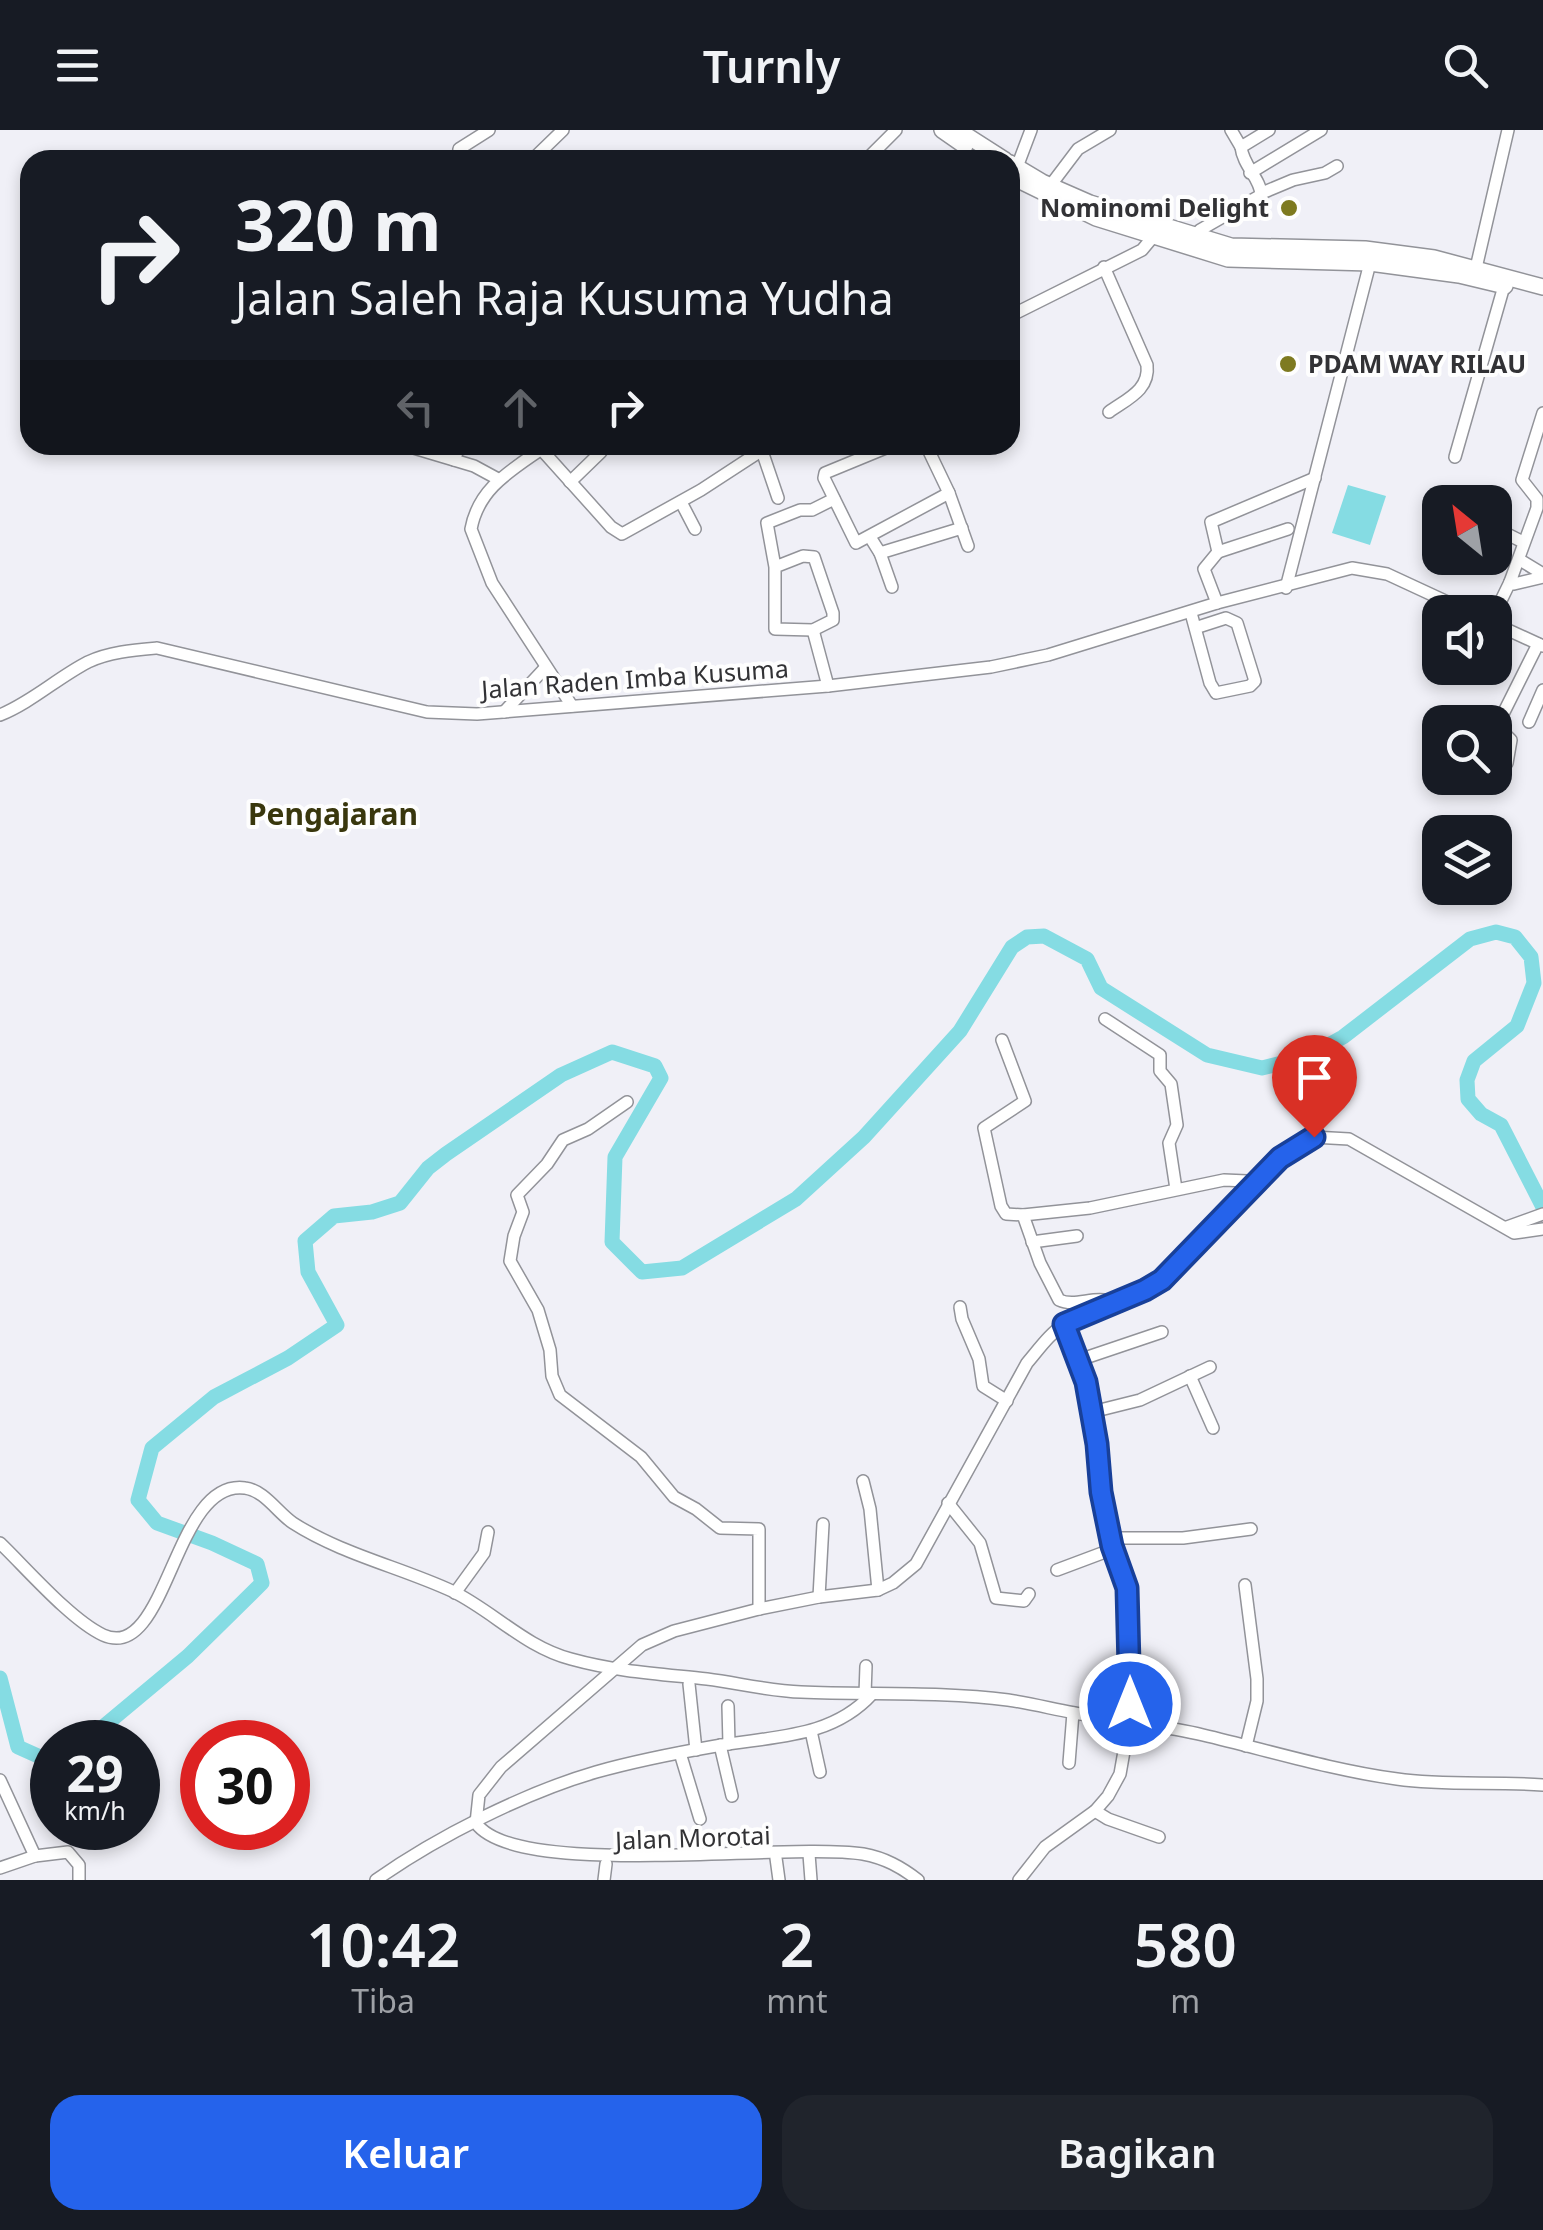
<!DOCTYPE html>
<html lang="id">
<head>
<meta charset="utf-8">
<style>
  :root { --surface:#171b24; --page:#20242c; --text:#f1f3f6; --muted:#9ea1a6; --accent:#2563eb }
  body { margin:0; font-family:"Noto Sans",sans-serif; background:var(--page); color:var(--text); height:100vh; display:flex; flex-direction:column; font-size:38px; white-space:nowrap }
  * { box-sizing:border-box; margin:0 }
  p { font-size:32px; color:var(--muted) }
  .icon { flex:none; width:55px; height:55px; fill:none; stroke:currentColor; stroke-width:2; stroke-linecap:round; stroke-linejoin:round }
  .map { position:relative; height:1750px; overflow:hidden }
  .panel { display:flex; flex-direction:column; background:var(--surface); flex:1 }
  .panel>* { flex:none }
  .guide { position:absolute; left:20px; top:20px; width:1000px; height:305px; border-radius:30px; box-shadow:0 5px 15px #0003; background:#171b24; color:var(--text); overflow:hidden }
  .needle { width:65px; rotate:330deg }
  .fabs { position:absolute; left:1422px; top:355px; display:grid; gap:20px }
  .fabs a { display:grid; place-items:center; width:90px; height:90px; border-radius:20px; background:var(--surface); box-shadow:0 5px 15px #0003; font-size:50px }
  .speed { position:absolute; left:30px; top:1590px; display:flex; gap:20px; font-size:50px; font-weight:700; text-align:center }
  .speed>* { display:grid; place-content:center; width:130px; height:130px; border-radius:50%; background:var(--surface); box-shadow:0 5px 15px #0003; line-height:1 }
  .speed small { font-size:25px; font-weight:400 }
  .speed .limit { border:15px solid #d22; background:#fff; color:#111 }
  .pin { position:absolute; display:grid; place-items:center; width:85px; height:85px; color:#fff; margin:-102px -42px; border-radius:50% 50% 50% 0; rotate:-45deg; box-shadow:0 0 10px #0007 }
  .pin .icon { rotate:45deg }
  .me { position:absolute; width:110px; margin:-55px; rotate:0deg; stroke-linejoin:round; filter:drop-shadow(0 0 8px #0008) }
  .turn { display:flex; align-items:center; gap:35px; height:210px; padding:0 50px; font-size:45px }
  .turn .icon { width:130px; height:130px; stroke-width:2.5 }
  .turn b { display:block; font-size:70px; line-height:85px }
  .lanes { display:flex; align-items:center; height:95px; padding:0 50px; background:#0003; justify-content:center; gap:50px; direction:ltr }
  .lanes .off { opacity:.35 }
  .eta { display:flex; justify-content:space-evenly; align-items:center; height:170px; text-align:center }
  .eta b { font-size:60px; font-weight:600; line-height:70px }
  .action { display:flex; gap:20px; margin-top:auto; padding:20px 50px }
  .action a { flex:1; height:115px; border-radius:30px; background:var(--accent); color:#fff; font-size:40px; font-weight:600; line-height:115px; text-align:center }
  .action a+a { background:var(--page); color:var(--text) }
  header { display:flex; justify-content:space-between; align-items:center; height:130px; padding:0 50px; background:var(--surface); font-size:45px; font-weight:600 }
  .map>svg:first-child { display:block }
</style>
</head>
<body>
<header><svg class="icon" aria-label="menu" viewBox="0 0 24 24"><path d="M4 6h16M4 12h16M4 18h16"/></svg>Turnly<svg class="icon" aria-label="search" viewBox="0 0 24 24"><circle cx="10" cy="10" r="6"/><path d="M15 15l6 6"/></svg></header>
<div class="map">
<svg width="1543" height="1750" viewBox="0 0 1543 1750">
  <rect width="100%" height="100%" fill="#f0f0f7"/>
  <path fill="#85dce3" d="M1348,355L1386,366L1370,415L1332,403Z"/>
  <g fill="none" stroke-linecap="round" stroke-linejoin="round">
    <g stroke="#85dce3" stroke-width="15">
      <path d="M0,1548L18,1617L47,1630L52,1628"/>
      <path d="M85,1612L188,1526L262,1453L257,1434L212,1413L157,1393L138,1370L152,1318L214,1267L288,1228L337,1195L308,1142L305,1111L334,1086L372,1082L400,1073L428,1038L446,1024L561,945L612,922L655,936L661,948L615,1027L612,1112L642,1142L682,1138L796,1069L864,1007L960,901L1012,817L1027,807L1044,806L1087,829L1101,858L1207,925L1262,938L1307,927L1343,907L1470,809L1496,802L1515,807L1531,827L1534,853L1517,896L1474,931L1467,950L1468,969L1481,984L1501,995L1543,1077"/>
    </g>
    <defs>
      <g id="minor">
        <path d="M1231,0L1241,17"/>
        <path d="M458,30L459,19L489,0"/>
        <path d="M532,30L563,0"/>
        <path d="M866,30L896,0"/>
        <path d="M1017,37L1031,0"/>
        <path d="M1250,43L1321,0"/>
        <path d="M1050,56L1078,19L1110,0"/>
        <path d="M1262,63L1293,50L1325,43L1337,36"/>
        <path d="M1196,107L1200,100L1261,65C1261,49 1243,36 1241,17L1269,0"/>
        <path d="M1104,137L1147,235C1150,260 1127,269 1109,282"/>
        <path d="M1476,138L1508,0"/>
        <path d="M1010,186L1142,120L1152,108"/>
        <path d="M1543,283L1522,350L1537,369V378L1510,452L1514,454L1543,447"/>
        <path d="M547,315C514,339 479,356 471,399L492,453L572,576"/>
        <path d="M893,315L825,343L824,348L856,413L949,363L926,315"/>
        <path d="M984,315L985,316"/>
        <path d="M407,316L474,336L498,349"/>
        <path d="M541,319L611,397L622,404L701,360L770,315"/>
        <path d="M762,321L778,368"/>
        <path d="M1455,327L1504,156"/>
        <path d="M454,330L460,315"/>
        <path d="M570,352L601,322"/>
        <path d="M949,363L968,416"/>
        <path d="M681,372L695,399"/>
        <path d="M1495,398L1523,412"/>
        <path d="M870,407L880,423L962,398"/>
        <path d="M1218,422L1288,399"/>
        <path d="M880,423L892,457"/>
        <path d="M1520,430L1543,444"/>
        <path d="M775,437L803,426L814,427L833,483V490L813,500L775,499V437L767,393L800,380H812L834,369"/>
        <path d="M1286,458L1370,133"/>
        <path d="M1217,473L1204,439L1218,422L1211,392L1315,348"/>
        <path d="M1191,483L1210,553L1216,563L1250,556L1255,551L1237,493L1226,488L1195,498"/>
        <path d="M1495,483L1510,452"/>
        <path d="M1495,494L1543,516"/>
        <path d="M813,500L828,556"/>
        <path d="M504,582L546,537"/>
        <path d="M0,585C32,572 57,548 88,532C109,522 134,520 157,518L427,582L477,584L828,556L991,537L1048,525L1217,473L1352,438L1387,444L1469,482"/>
        <path d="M1529,592L1543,560"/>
        <path d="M1498,597L1511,610L1507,633"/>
        <path d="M1495,600L1538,514"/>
        <path d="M1105,889L1160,925V941L1171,954L1177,995L1169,1013L1176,1059"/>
        <path d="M1002,910L1025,971L984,998L1001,1076L1006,1084L1023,1085L1040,1133L1059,1170C1076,1178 1096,1164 1114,1173"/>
        <path d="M627,972L588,999L563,1010L547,1034L517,1065L523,1082L514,1106L510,1131L538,1180L550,1220L552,1246L560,1265L641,1327L674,1367L696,1379L720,1398L759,1399V1479"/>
        <path d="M1023,1085L1090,1078L1224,1050L1247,1051L1254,1055"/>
        <path d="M1507,1097L1543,1084"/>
        <path d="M1032,1112L1077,1106"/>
        <path d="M960,1177L962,1189L979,1229L983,1256L1007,1271"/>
        <path d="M1079,1230L1162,1202"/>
        <path d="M1190,1246L1213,1298"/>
        <path d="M1092,1282L1140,1270L1210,1237"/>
        <path d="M863,1351L870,1379L878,1460"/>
        <path d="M948,1373L980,1413L996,1468L1024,1471L1029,1464"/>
        <path d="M1111,1408H1183L1251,1399"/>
        <path d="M0,1413C27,1439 71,1490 103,1505C168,1534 173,1348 245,1358C264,1360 278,1383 293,1393C341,1424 400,1437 452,1461C493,1481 525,1517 571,1529C618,1542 660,1544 707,1549C738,1553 770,1561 801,1562C870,1565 940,1561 1008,1570C1036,1574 1064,1582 1093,1586C1129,1593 1167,1596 1203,1605C1267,1620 1331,1640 1397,1649C1445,1656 1494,1651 1543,1655"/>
        <path d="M1057,1440L1113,1419"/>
        <path d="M1245,1455L1257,1549V1571L1246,1616"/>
        <path d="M455,1463L484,1423L488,1402"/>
        <path d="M819,1467L823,1394"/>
        <path d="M689,1554L696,1620"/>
        <path d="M865,1564L866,1536"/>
        <path d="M728,1576L729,1614"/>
        <path d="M811,1601L820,1642"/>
        <path d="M720,1615L732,1666"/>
        <path d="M680,1623L700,1689"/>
        <path d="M1069,1633L1073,1583"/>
        <path d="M0,1650L35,1726"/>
        <path d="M1095,1681L1108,1689L1159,1707"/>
        <path d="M476,1693L479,1665L501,1637L642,1515L674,1501L759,1479L819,1467L878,1460L893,1453L916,1434L1027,1233C1039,1219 1050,1203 1066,1193C1096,1174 1132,1169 1162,1150L1280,1028L1313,1007L1349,1009L1514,1103L1543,1099"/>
        <path d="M476,1693C515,1750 785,1712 863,1724C885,1728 901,1737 918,1750"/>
        <path d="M809,1724L811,1750"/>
        <path d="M776,1728L779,1750"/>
        <path d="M0,1738L35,1726L68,1722L79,1735V1750"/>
        <path d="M376,1750C437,1707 524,1663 596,1642C635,1631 676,1623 716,1616C772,1606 831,1609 872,1564"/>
        <path d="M604,1750L606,1734"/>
        <path d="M1019,1750L1045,1717L1095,1681L1108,1666L1120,1644L1129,1593L1127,1459L1113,1416L1101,1362L1097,1314L1086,1252L1064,1194"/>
      </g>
      <g id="major">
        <path d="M942,0L965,16"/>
        <path d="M958,0L1005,30"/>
        <path d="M1010,33L1042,52L1090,73L1231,116L1365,119L1434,128L1543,157"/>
        <path d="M1010,46L1096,88L1228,129L1370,133L1459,145L1505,156"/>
      </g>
    </defs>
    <use href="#minor" stroke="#929399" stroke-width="14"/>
    <use href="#major" stroke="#929399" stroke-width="18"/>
    <use href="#minor" stroke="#fff" stroke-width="11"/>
    <use href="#major" stroke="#fff" stroke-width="15"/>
  </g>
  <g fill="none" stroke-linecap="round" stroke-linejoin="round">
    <defs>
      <path id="route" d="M1130,1574L1127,1458L1112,1416L1101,1362L1097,1314L1086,1252L1064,1194L1145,1160L1162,1150L1280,1028L1314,1007"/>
    </defs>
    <use href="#route" stroke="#184099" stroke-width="25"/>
    <use href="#route" stroke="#2563eb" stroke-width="18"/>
  </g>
  <g fill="#7e7a20" stroke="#fefefe" stroke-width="4">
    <circle cx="1289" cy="78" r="10"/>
    <circle cx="1288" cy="234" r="10"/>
  </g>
  <g text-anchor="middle" stroke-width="8" stroke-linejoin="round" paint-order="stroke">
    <g font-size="25" font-weight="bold" fill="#323235" stroke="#fefefe" text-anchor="end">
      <text x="1269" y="87">Nominomi Delight</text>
      <text x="1308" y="243" text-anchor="start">PDAM WAY RILAU</text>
    </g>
    <g font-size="25" fill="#323235" stroke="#fefefe">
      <text transform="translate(635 549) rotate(-4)" y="9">Jalan Raden Imba Kusuma</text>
      <text transform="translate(693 1708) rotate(-2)" y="9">Jalan Morotai</text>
    </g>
    <g font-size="30" font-weight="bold" fill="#39370d" stroke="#fefefe">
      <text x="333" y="695">Pengajaran</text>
    </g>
  </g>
</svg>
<div class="fabs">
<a><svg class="needle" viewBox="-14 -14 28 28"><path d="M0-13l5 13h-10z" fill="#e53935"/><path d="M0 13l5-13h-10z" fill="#9ea1a6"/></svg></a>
<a><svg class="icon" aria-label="sound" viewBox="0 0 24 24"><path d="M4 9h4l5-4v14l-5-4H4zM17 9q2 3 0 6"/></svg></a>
<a><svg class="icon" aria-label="search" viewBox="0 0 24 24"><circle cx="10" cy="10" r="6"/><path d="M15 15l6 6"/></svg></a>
<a><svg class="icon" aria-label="layers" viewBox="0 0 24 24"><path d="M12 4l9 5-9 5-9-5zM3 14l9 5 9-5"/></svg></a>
</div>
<div class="speed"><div>29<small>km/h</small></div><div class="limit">30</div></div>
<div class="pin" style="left:1314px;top:1007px;background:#d93025"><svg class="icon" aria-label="arrive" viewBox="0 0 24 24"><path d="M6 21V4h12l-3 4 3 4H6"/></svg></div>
<svg class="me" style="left:1130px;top:1574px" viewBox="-20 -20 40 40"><circle r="17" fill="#2563eb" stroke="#fff" stroke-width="3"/><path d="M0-11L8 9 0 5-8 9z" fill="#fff"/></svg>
<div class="guide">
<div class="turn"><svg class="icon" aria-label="right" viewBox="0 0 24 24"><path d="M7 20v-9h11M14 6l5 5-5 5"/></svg><div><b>320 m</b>Jalan Saleh Raja Kusuma Yudha</div></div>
<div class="lanes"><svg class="icon off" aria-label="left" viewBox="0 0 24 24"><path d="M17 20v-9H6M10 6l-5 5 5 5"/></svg><svg class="icon off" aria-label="ahead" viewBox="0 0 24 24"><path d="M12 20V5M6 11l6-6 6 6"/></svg><svg class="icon" aria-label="right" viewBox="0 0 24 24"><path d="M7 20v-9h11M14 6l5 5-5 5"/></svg></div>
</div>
</div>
<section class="panel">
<div class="eta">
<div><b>10:42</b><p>Tiba</p></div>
<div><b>2</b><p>mnt</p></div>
<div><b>580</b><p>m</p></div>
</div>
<div class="action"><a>Keluar</a><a>Bagikan</a></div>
</section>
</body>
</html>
